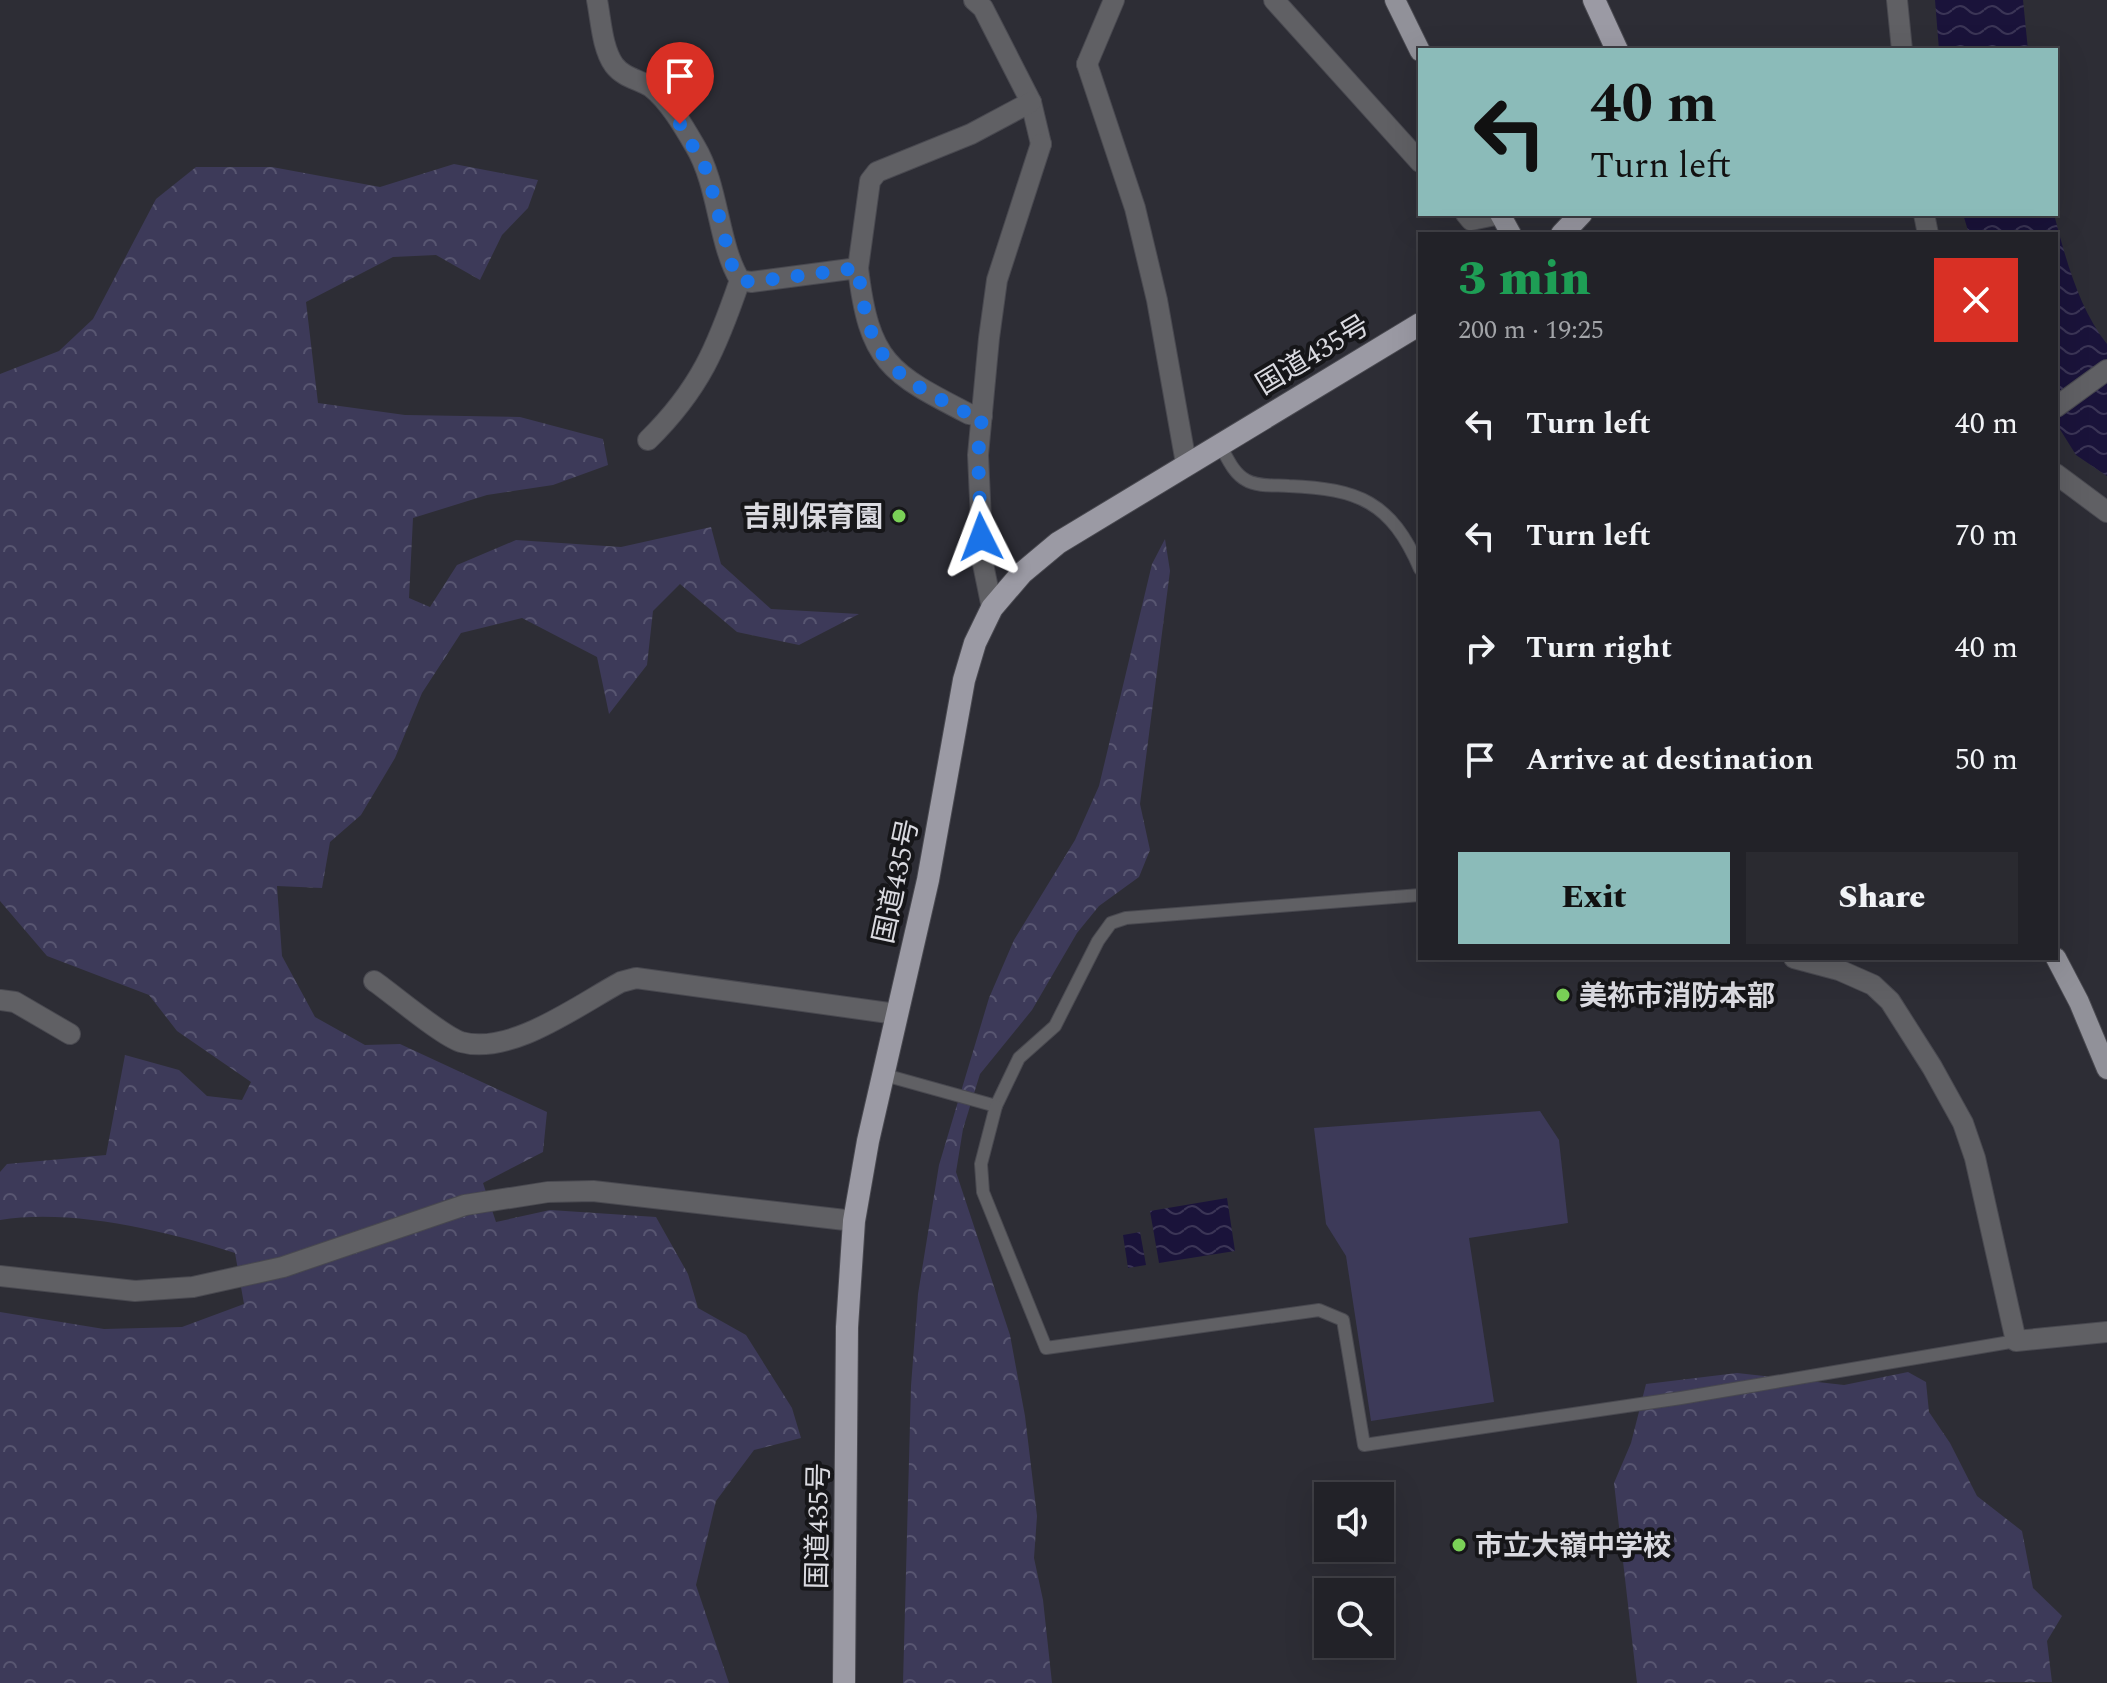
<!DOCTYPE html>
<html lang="en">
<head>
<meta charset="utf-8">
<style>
  :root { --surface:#222228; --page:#2a2a30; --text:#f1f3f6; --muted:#a2a4a8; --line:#3f3f45; --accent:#8bbbb9 }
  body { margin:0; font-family:Spectral,"Noto Sans JP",serif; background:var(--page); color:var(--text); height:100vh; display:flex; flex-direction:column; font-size:30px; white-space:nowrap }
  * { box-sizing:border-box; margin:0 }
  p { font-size:26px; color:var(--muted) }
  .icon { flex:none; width:44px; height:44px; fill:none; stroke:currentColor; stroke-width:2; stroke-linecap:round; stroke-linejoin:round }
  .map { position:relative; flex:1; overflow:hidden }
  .sheet { position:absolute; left:1418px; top:232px; width:640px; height:728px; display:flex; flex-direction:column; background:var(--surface); border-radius:0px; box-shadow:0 8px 32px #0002,0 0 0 2px var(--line) }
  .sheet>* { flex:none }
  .top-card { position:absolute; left:1418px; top:48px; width:640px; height:168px; border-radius:0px; box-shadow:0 8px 32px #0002,0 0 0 2px var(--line); background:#8bbbb9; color:#111; overflow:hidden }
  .tools { position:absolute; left:1314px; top:1482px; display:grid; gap:16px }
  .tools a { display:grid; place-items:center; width:80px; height:80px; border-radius:0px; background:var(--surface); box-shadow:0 8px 32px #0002,0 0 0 2px var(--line); font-size:40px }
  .pin { position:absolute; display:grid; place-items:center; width:68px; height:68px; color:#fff; margin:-82px -34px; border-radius:50% 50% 50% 0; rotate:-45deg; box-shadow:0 0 8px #0007 }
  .pin .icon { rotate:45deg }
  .me { position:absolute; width:88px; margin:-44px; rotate:357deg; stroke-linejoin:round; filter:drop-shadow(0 0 6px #0008) }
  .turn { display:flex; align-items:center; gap:28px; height:168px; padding:0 40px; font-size:36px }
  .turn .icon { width:104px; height:104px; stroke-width:2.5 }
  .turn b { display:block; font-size:56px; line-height:68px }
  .round { display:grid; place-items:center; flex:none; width:84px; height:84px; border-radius:0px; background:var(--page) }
  .summary { display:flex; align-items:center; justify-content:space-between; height:136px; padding:0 40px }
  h1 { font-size:48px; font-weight:800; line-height:60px; color:#1e9e55 }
  .action { display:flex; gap:16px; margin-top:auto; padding:16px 40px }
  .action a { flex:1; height:92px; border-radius:0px; background:var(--accent); color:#111; font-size:32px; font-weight:800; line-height:92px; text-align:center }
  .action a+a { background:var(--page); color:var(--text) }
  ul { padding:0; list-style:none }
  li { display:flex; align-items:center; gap:24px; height:112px; padding:0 40px }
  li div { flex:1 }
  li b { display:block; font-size:30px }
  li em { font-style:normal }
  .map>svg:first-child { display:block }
</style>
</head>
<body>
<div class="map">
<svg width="2107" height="1683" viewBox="0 0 2107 1683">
  <defs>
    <pattern id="forest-crowns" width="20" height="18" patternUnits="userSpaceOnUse" patternTransform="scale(2)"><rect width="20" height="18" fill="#3d3a59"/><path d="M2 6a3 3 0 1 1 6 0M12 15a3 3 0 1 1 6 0" fill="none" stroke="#585671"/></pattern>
    <pattern id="water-waves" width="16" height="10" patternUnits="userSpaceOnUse" patternTransform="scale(2)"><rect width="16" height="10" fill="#1a133a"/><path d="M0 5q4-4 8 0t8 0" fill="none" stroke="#3b3556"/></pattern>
  </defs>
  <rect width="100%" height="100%" fill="#2d2d35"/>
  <g fill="url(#forest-crowns)">
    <path d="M454,164L538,180L528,208L502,235L480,280L436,255L393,257L306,302L318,403L405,415L520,417L603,439L608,465L553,485L487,495L413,518L409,598L430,607L457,565L516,540L621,547L711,527L721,564L771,609L859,614L799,645L737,632L680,584L653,611L647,665L609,714L597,657L522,618L461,633L422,693L395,758L361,815L330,842L322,888L277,886L282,956L315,1017L365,1045L400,1044L547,1112L543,1152L483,1183L496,1222L550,1210L656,1217L688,1274L698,1308L746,1335L792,1408L801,1438L754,1450L716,1501L696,1585L729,1683H0V1312L104,1329L182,1327L244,1304L235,1253C167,1231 71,1208 0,1220V1172L7,1164L106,1155L125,1055L179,1070L207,1096L242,1100L251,1082L177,1031L149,995L47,956L0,901V374L59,351L93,319L156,199L196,167H272L380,187Z"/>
    <path d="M1165,539L1170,571L1140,804L1150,850L1139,877L1099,906L1077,933L1032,1010L980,1074L963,1129L956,1172L1010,1335L1025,1416L1037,1516L1034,1558L1043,1600L1052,1683H903L911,1386L918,1294L939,1165L989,998L1014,940L1075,840L1099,786L1152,564Z"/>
    <path d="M1908,1372L1926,1382L1929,1412L1950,1443L1977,1496L2022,1531L2033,1588L2062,1616L2047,1641L2052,1682L1637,1683L1614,1483L1631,1443L1646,1384L1737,1373L1844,1385Z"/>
  </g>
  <path fill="#3d3a59" d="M1540,1111L1559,1140L1568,1223L1469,1238L1494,1402L1371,1421L1346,1256L1326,1224L1314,1128Z"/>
  <g fill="url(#water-waves)">
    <path d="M1935,0H2023L2028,50H1939Z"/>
    <path d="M1963,214H2054C2065,257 2079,309 2107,344V476L2076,455L2056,423V234H1969Z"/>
    <path d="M1227,1198L1235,1251L1159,1263L1150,1211Z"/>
    <path d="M1140,1232L1146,1265L1128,1268L1123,1235Z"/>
  </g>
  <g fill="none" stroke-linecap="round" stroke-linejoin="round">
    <defs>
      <g id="service">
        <path d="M1220,445C1227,457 1233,473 1246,480C1257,487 1276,485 1289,486C1358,489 1391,501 1420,569"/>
        <path d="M881,1074L996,1106L1019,1058L1055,1026L1098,941L1111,923L1126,918L1420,895"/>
        <path d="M996,1106L981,1164L983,1192L1046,1348L1319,1310L1343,1320L1364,1445L1681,1398L2016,1341"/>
      </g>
      <g id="minor">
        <path d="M597,0C601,20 602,48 614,65C624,78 638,79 651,87C669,101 684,127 695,146C719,186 718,245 740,280L751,282L858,268C869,362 889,373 969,414L982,416"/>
        <path d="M974,0L983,8L1031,102L1041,144"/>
        <path d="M1274,0L1420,162"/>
        <path d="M1897,0L1902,50"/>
        <path d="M1087,64L1135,208L1157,300L1186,463"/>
        <path d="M1466,214L1471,220L1500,214"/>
        <path d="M1924,214L1928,234"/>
        <path d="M858,268L870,181L877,172L971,134L1031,102"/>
        <path d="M2056,407L2107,370"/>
        <path d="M648,440C700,389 717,347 740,280"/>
        <path d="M2056,474L2107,512"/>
        <path d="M1794,958L1839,970L1873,985L1890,1001L1932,1067L1963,1123L1975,1158L2016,1341L2107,1332"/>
        <path d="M374,981C394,995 442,1036 461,1042C511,1056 578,1005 621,982L636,978L896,1014"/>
        <path d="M0,1000L15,1002L70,1034"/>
      </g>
      <g id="tertiary">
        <path d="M1087,64L1114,0"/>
        <path d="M992,608L983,564L978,455L989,338L997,280L1041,144"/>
        <path d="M0,1276L135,1291L193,1287L283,1267L465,1205L548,1192L593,1191L854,1221"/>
      </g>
      <g id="primary">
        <path d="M1395,0L1420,51"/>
        <path d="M1500,214L1511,234"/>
        <path d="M2056,958L2079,1002L2107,1069"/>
      </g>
      <g id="trunk">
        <path d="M1594,0L1617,50"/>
        <path d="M1562,234L1581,214"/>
        <path d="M844,1683L847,1327L854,1221L868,1141L928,880L964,680L975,643L992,608L1022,573L1058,543L1420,324"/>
      </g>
    </defs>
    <use href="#service" stroke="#494950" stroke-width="14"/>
    <use href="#minor" stroke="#494950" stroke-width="22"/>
    <use href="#tertiary" stroke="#494950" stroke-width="22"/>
    <use href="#primary" stroke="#494950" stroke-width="22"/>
    <use href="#trunk" stroke="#494950" stroke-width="24"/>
    <use href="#service" stroke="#606064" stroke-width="12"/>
    <use href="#minor" stroke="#606064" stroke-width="20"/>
    <use href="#tertiary" stroke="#606064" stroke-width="20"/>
    <use href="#primary" stroke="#919199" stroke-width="20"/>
    <use href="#trunk" stroke="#9b9aa4" stroke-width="22"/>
  </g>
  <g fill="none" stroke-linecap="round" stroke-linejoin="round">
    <path stroke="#1a73e8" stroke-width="14" stroke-dasharray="0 25.2" d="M680,124L707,171L733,269L740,280L751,282L858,268C869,361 889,374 969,414L982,416L978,455L981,537"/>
  </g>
  <g fill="#7ad157" stroke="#161619" stroke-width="3">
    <circle cx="899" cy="516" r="8"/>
    <circle cx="1563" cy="995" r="8"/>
    <circle cx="1459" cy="1545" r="8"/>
  </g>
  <g text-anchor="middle" stroke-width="8" stroke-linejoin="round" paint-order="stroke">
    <g font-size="28" fill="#dadae0" stroke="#161619">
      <text transform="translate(1312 354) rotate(-31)" y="10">国道435号</text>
      <text transform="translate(895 881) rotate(-78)" y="10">国道435号</text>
      <text transform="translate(817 1526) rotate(-89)" y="10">国道435号</text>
    </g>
    <g font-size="28" font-weight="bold" fill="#dadae0" stroke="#161619" text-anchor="start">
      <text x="883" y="526" text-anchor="end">吉則保育園</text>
      <text x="1579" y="1005">美祢市消防本部</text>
      <text x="1475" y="1555">市立大嶺中学校</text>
    </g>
  </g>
</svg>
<div class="tools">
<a><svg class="icon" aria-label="sound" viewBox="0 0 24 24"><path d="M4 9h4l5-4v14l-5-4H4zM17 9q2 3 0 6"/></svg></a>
<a><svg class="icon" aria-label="search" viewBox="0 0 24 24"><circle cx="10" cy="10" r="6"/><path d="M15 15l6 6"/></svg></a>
</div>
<div class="pin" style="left:680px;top:124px;background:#d93025"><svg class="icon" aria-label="arrive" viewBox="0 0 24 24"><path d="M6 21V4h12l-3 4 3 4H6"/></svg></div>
<svg class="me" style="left:981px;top:537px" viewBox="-20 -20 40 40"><path d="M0-17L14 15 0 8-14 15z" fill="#1a73e8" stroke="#fff" stroke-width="4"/></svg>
<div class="top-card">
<div class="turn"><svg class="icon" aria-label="left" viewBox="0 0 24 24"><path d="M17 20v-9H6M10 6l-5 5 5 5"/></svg><div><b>40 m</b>Turn left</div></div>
</div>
<section class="sheet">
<div class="summary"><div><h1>3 min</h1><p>200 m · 19:25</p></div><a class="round" style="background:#d93025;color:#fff"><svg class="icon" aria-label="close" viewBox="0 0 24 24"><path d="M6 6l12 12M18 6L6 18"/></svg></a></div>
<ul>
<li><svg class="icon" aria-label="left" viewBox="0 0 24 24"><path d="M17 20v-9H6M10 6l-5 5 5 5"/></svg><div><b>Turn left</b></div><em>40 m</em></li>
<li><svg class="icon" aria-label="left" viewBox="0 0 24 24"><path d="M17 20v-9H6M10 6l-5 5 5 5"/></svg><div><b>Turn left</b></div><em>70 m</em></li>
<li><svg class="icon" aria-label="right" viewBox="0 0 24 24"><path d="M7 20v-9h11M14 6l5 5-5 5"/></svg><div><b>Turn right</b></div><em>40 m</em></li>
<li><svg class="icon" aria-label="arrive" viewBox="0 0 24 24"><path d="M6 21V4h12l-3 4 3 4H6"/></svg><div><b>Arrive at destination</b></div><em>50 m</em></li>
</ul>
<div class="action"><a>Exit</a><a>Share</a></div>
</section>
</div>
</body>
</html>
